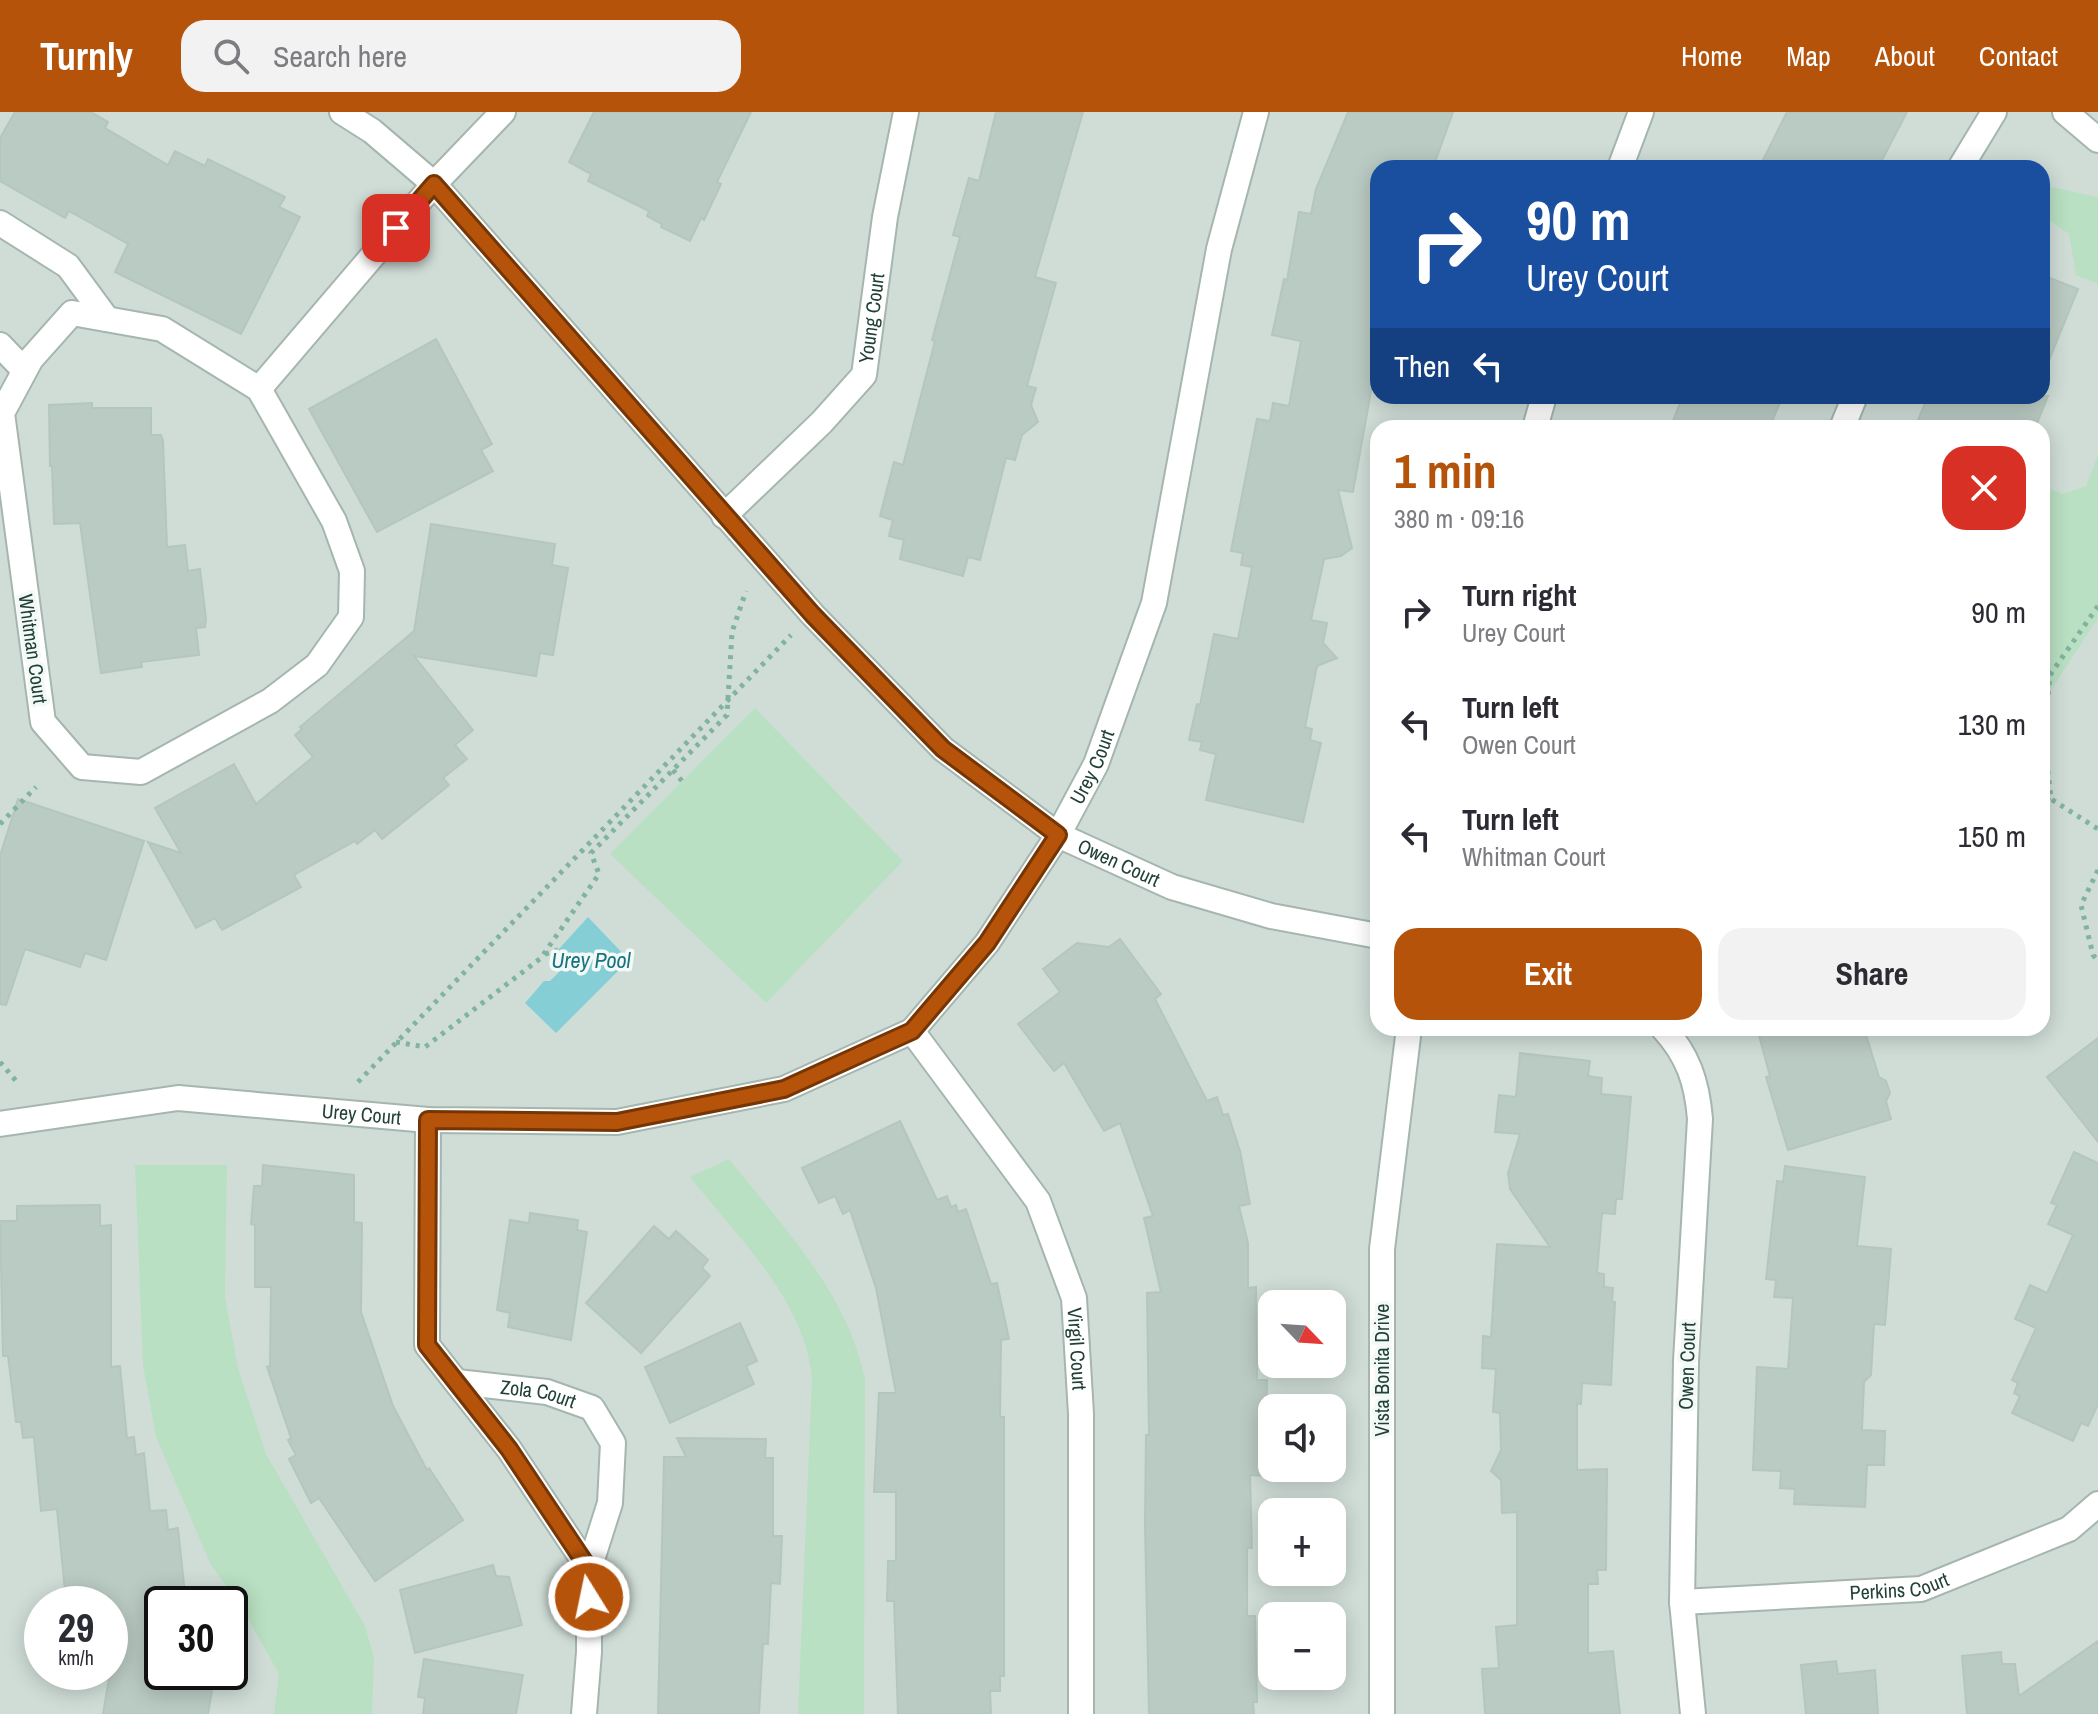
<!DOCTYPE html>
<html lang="en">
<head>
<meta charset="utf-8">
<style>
  :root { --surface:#fff; --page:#f2f2f3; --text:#2b2b33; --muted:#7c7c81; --accent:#b45309 }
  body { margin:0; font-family:"Archivo Narrow",sans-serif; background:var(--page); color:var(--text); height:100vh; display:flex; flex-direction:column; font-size:30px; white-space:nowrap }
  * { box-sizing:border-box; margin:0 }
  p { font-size:26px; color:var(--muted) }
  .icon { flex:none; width:44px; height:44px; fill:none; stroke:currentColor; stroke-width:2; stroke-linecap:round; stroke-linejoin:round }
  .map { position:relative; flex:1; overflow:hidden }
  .side { position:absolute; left:1370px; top:308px; width:680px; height:616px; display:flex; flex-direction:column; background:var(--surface); border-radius:24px; box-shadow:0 4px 20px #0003 }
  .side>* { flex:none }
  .guide { position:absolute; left:1370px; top:48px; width:680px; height:244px; border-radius:24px; box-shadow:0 4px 20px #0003; background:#1a4fa0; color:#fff; overflow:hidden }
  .needle { width:52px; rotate:115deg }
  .controls { position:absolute; left:1258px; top:1178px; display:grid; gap:16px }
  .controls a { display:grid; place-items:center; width:88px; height:88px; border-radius:16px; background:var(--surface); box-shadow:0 4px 20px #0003; font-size:40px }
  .speed { position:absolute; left:24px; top:1474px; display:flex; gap:16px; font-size:40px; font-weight:700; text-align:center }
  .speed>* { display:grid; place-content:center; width:104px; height:104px; border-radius:50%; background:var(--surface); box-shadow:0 4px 20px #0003; line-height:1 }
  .speed small { font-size:20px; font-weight:400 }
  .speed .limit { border:4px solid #111; border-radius:12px; background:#fff; color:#111 }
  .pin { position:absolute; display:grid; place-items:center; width:68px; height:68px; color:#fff; margin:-34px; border-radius:16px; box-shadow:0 4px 12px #0006 }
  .me { position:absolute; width:88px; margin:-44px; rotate:350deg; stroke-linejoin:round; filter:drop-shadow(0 0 6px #0008) }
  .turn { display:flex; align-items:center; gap:28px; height:168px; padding:0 24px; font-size:36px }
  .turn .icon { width:104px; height:104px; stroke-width:2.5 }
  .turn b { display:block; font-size:56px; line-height:68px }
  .then { display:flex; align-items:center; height:76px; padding:0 24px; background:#0003; gap:16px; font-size:30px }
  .round { display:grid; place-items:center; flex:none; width:84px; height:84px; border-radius:24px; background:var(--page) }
  .headline { display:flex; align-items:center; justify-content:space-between; height:136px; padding:0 24px }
  h1 { font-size:48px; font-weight:700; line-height:60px; color:var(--accent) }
  .action { display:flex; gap:16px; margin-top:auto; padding:16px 24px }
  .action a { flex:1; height:92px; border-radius:24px; background:var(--accent); color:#fff; font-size:32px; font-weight:700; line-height:92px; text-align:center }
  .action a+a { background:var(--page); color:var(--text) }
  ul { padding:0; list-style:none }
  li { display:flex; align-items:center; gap:24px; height:112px; padding:0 24px }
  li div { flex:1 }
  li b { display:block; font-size:30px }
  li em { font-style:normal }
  header { display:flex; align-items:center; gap:48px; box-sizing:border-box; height:112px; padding:0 40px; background:var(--accent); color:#fff }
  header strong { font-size:38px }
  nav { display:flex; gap:44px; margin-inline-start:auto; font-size:28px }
  .search { width:560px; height:72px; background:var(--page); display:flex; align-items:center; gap:20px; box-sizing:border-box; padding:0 28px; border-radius:24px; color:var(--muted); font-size:30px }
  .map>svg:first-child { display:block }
</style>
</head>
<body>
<header>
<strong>Turnly</strong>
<div class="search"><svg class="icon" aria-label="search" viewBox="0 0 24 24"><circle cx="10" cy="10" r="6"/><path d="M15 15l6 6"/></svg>Search here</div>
<nav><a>Home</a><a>Map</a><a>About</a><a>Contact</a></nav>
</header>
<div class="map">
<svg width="2098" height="1602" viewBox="0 0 2098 1602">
  <rect width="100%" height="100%" fill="#e2ede8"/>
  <path fill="#d0ddd7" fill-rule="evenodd" d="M0,0H2098V1602H0ZM1378,56H2042V284H1378ZM1378,316H2042V916H1378ZM1272,1192H1332V1252H1272ZM1272,1296H1332V1356H1272ZM1272,1400H1332V1460H1272ZM42,1492H110V1560H42ZM162,1492H230V1560H162ZM1272,1504H1332V1564H1272Z"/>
  <g fill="#b9e0c2">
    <path d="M2042,73L2098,85V172L2076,163L2069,122L2042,103Z"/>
    <path d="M2098,343V506L2042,592V374L2063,382L2086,374Z"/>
    <path d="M755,596L903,749L766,891L610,742Z"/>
    <path d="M729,1047C783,1115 847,1180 865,1267L864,1602H798L812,1266C804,1187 738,1126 690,1065Z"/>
    <path d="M135,1053H227L225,1185L238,1256L266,1342L365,1514L374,1546L372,1602H274L279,1562L242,1496L211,1453L156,1325L143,1253Z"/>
  </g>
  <path fill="#86ced6" d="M588,805L629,848L556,921L525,891L544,869H550L565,854V845L558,838Z"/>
  <g fill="#bacbc3" stroke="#b4c7be" stroke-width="2">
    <path d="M15,0H91L108,10L105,16L168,53L175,39L205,54L208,47L285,85L279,95L300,105L241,222L115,160L128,132L69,99L65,106L0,69V26Z"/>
    <path d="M594,0H751L717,70L721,72L704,108L701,106L690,129L661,115L662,112L647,104L649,99L588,69L591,62L569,50Z"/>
    <path d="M996,0H1083L1035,165L1056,171L1027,274L1036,276L1031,293L1038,310L1022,323L1015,348L1006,346L980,448L968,445L963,464L900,447L904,428L889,424L893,408L880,404L894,350L903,353L935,229L932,228L960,125L953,123L969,66L979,69Z"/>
    <path d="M1348,0H1453L1433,56H1378V240L1353,380L1338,378L1352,436L1341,444L1324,447L1311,508L1327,511L1323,531L1337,546L1317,554L1305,615L1312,617L1310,628L1321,631L1303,710L1206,688L1216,642L1200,638L1202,630L1189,628L1197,592L1200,593L1214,522L1238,527L1252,455L1241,453L1243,441L1231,439L1257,307L1270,309L1273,291L1289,294L1301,229L1272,223L1284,167L1287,168L1299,100L1311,102L1316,77Z"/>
    <path d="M1787,0H1907L1878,56H1759Z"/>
    <path d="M2042,163L2078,177L2043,263H2042Z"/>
    <path d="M436,227L492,332L481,338L493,359L377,420L309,297Z"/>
    <path d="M1683,284H1783L1769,316H1670Z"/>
    <path d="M1928,284H2048L2035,316H1939L1918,308Z"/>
    <path d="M92,291V296H151V323H161L163,329L167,435L185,433L188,459L200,457L206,507L205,515L196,516L199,543L141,550L142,555L101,561L80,411L54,412L52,354H50L49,293Z"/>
    <path d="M431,412L555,432L552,453L568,456L553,543L540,541L536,564L414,544L473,618L455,633L467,647L443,666L449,673L382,727L375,718L357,732L355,729L294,763L301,775L222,818L215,806L196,816L148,730L181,741L155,696L234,652L256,692L313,645L295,623L302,617L300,615L414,519Z"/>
    <path d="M18,687L144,729L106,848L85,841L80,855L25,837L6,893L0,892V744Z"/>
    <path d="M1120,827L1161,882L1155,887L1207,989L1217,985L1223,1003L1228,1002L1240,1039L1250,1092L1239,1094L1248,1131V1176L1256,1175L1257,1268H1267L1266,1326H1272L1268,1364L1250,1363L1252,1436H1247V1504H1255L1257,1590H1253L1254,1602H1149L1145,1412L1146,1323H1149L1147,1181L1161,1180L1144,1106L1153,1104L1120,1011L1104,1019L1064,951L1054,959L1018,912L1060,880L1043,857L1077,831L1109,835Z"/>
    <path d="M1757,916H1864L1879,965L1886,969L1890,981L1886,989L1891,1007L1788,1038L1766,965L1770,964Z"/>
    <path d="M2098,926V1030L2047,965Z"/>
    <path d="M1520,941L1590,949L1588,964L1602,966L1601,982L1631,985L1622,1087H1616L1615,1102L1602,1101L1597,1161L1604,1162V1175L1613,1176L1612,1190H1615L1611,1273L1582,1271L1581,1292L1577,1291V1358L1607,1357L1606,1458H1597L1598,1472H1588V1541L1613,1539L1620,1602H1485L1482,1557L1499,1556L1496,1515L1517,1513V1400L1502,1401L1501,1368L1491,1359L1501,1338L1500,1301L1493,1300L1496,1257L1482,1256L1483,1224L1491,1225L1497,1132L1550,1135L1510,1077L1508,1061L1520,1022L1495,1020L1499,983L1516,985Z"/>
    <path d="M900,1009L937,1088L947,1084L951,1095L956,1093L958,1100L966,1097L991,1172L997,1171L1009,1227L1001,1228L1000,1305H1004V1564H1000V1579H990L991,1602H898L894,1489H887L888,1449H896V1380H874L879,1281H896L876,1176L850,1098L843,1102L835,1084L819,1091L802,1056Z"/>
    <path d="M2074,1040L2098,1051V1292L2088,1314L2081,1311L2073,1329L2012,1301L2020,1284L2014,1281L2018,1271L2012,1268L2036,1216L2015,1207L2030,1173L2047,1181L2073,1123L2048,1112L2057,1093L2051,1091Z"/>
    <path d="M263,1053L354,1063V1110L362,1111L361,1200L393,1294L427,1358L429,1356L463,1408L375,1469L319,1386L311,1391L289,1347L296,1343L288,1328L291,1326L267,1255L270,1254L271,1175H255V1113L251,1112L254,1074H262Z"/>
    <path d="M1785,1054L1865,1065L1857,1134L1891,1137L1885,1213L1874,1212L1871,1263L1864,1270L1862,1318L1885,1319L1884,1353H1867L1865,1395L1794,1392L1795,1377L1780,1376L1781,1359L1753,1358L1757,1255L1788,1257L1793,1186L1774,1185L1776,1168L1766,1167L1777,1069L1783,1070Z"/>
    <path d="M100,1093V1114L111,1113V1255L120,1254L127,1326L134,1325L136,1343L144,1341L150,1399L166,1398L168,1418L178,1416L186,1492H162V1560H215L208,1602H103L110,1560V1485L66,1489L57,1397L41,1399L34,1325L23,1326L21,1310H16L8,1244H3L0,1109H17V1094Z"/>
    <path d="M530,1101L578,1108L577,1118L587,1120L571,1228L508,1215L510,1201L497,1198L510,1108L529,1111Z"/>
    <path d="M654,1114L669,1127L676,1119L708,1148L702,1156L710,1164L641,1241L586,1191Z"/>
    <path d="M740,1211L757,1249L746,1254L754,1272L670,1311L645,1255Z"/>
    <path d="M677,1326L766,1327L765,1346H773V1424H782L780,1472L771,1471L768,1532H763L759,1602H658L664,1345H686Z"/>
    <path d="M493,1453L496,1464L509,1465L522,1513L415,1541L400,1478Z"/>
    <path d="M2098,1529V1602H1967L1962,1544L2001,1540L2002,1552H2015L2019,1584Z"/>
    <path d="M424,1547L523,1563L516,1602H423L425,1586L418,1585Z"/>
    <path d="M1836,1549L1838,1562L1875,1558L1878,1602H1806L1801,1553Z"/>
  </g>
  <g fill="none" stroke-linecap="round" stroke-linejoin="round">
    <defs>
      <g id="minor">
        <path id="s1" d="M342,0L372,19L434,72L813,503L943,637L1058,723L1172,775L1271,804L1378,824"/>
        <path d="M2065,0L2098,28"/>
        <path d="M1620,56L1641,0"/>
        <path d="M1960,56L1994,0"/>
        <path d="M0,111L68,154L107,207"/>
        <path d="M72,201L162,217L259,277L334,409L352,459L351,505L317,553L270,589L141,660L82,655L43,610L2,301L31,247Z"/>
        <path d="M0,233L24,258"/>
        <path d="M259,277L434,72L503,0"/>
        <path d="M1535,316L1544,284"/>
        <path d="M1842,316L1855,284"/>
        <path id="s2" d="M724,404L822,310L864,263L885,105L906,0"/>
        <path d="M1663,916C1688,943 1697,970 1700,1007L1686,1249L1682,1490L1693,1602"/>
        <path id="s3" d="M912,919L1038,1089L1074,1186L1081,1302V1602"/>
        <path d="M428,1008L427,1233L509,1337L589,1457"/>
        <path id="s4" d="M0,1012L178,986L428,1008L617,1010L784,977L912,919L987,831L1058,723L1096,652L1154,491L1219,137L1256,0"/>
        <path id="s5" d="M457,1270L547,1280L592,1296L613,1331L610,1391L589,1457V1540L584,1602"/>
        <path id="s6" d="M1682,1490L1921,1477L2069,1417L2098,1392"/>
        <path d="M1382,1602V1137L1409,916"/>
      </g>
    </defs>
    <use href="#minor" stroke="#a4b6af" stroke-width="28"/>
    <g stroke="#80b3a1" stroke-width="5" stroke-dasharray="4 6" stroke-linecap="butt">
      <path d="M2098,494L2050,563L2044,625L2051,687L2098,717"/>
      <path d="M673,658L682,669"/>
      <path d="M2042,693L2051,687"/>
      <path d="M0,712L36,675"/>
      <path d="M2098,758L2081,793L2093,843L2098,849"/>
      <path d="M545,842L558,838"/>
      <path d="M396,930L425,935L541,846L599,762L591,741L727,603L732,520L746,479"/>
      <path d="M0,950L17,970"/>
      <path d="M358,970L791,523"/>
    </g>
    <use href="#minor" stroke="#fff" stroke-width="24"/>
  </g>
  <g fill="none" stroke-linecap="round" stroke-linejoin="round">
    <defs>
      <path id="route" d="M396,116L434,72L813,503L943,637L1058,723L987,831L912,919L861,942L784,977L617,1010L428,1008L427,1233L509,1337L589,1457V1485"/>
    </defs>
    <use href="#route" stroke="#753606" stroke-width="20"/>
    <use href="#route" stroke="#b45309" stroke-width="14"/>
  </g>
  <g text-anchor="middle" stroke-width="7" stroke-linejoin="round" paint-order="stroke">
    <g font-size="20" fill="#214036" stroke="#f3f9f6">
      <text dy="7" stroke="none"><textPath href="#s2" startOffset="256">Young Court</textPath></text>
      <text transform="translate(33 537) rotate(82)" y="7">Whitman Court</text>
      <text dy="7" stroke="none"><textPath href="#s4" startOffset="1252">Urey Court</textPath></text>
      <text dy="7" stroke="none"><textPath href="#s1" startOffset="1088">Owen Court</textPath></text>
      <text dy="7" stroke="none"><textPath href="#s4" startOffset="364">Urey Court</textPath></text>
      <text dy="7" stroke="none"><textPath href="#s3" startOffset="366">Virgil Court</textPath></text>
      <text transform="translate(1687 1254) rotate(-88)" y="7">Owen Court</text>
      <text transform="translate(1382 1258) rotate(-90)" y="7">Vista Bonita Drive</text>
      <text dy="7" stroke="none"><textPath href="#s5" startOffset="82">Zola Court</textPath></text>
      <text dy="7" stroke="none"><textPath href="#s6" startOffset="218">Perkins Court</textPath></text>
    </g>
    <g font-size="22" font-style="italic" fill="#167380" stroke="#f3f9f6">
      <text x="591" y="856">Urey Pool</text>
    </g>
  </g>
</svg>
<div class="controls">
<a><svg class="needle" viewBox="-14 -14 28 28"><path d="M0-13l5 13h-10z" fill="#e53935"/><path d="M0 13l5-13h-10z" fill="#7c7c81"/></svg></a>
<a><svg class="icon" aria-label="sound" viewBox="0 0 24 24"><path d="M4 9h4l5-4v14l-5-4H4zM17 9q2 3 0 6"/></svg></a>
<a>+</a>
<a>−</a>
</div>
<div class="speed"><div>29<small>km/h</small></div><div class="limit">30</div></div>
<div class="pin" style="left:396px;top:116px;background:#d93025"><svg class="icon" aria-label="arrive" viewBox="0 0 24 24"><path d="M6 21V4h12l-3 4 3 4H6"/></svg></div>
<svg class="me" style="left:589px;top:1485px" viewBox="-20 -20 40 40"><circle r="17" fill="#b45309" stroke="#fff" stroke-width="3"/><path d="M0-11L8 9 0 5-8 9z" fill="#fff"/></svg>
<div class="guide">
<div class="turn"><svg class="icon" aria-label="right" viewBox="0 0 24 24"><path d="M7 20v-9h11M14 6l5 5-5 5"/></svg><div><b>90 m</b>Urey Court</div></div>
<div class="then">Then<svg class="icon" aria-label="left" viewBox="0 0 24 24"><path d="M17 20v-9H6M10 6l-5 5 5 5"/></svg></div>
</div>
<section class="side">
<div class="headline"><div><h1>1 min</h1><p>380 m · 09:16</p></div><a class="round" style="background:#d93025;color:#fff"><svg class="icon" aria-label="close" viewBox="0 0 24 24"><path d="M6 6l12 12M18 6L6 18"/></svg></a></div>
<ul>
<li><svg class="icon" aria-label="right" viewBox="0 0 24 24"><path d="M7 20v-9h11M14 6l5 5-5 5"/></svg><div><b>Turn right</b><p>Urey Court</p></div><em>90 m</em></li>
<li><svg class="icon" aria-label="left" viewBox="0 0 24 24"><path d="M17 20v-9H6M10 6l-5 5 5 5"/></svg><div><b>Turn left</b><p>Owen Court</p></div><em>130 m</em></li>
<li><svg class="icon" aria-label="left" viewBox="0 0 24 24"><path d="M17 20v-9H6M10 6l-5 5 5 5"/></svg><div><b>Turn left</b><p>Whitman Court</p></div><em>150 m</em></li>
</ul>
<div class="action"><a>Exit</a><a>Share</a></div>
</section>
</div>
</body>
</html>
